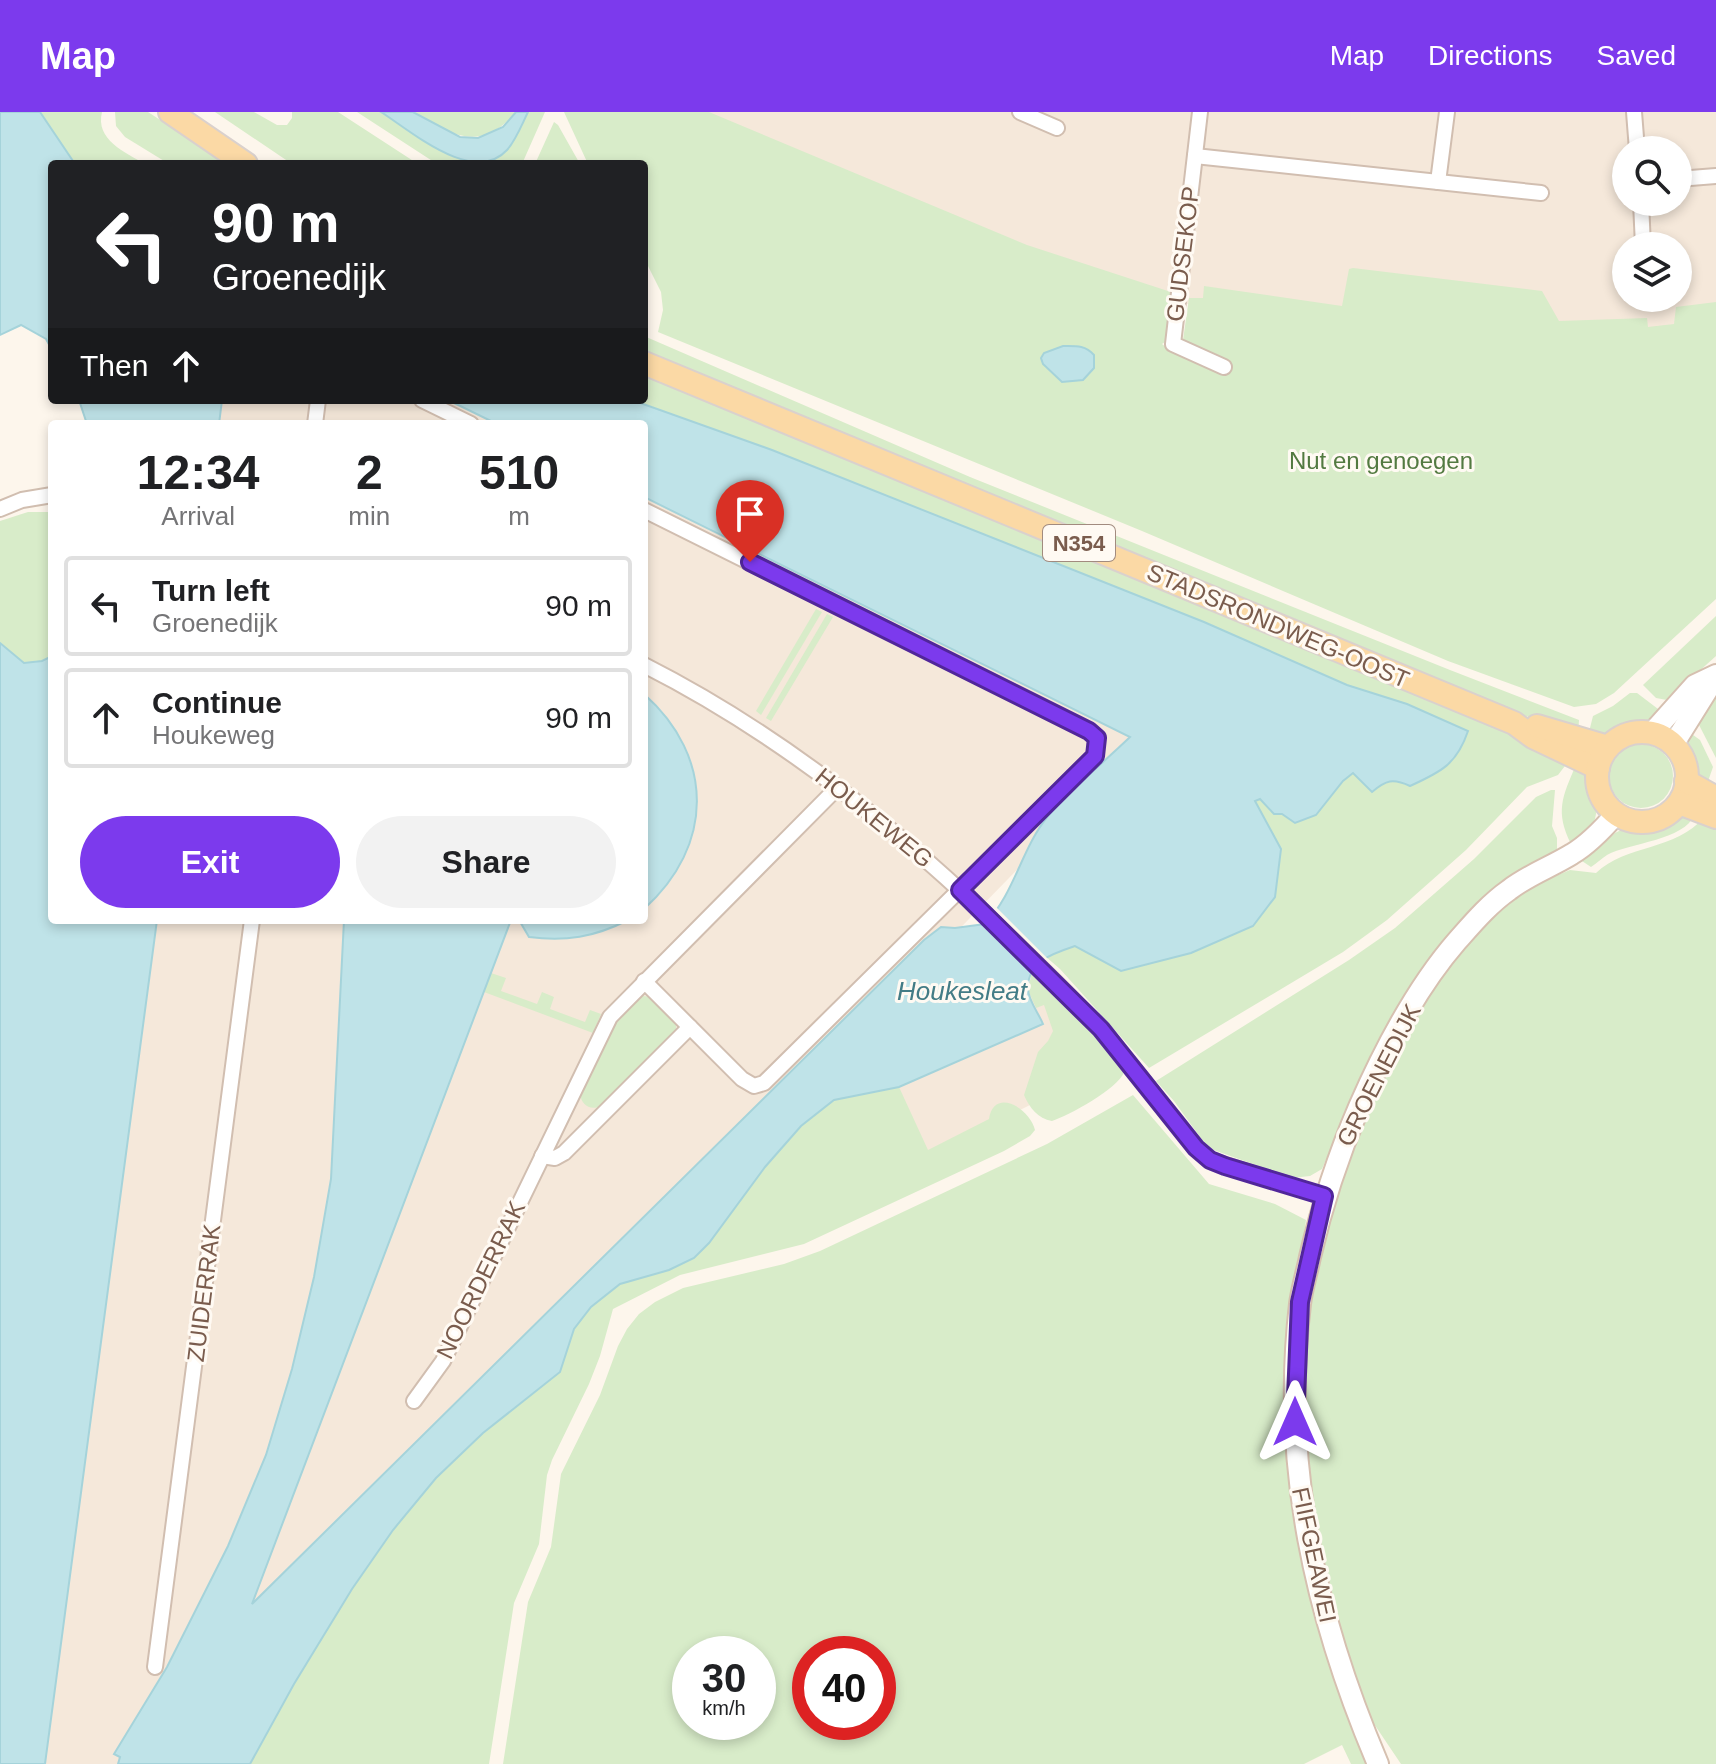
<!DOCTYPE html>
<html lang="en">
<head>
<meta charset="utf-8">
<style>
  :root { --surface:#fff; --page:#f2f2f2; --text:#202124; --muted:#757577; --line:#e0e0e0; --accent:#7c3aed }
  body { margin:0; font-family:Helvetica,sans-serif; background:var(--page); color:var(--text); height:100vh; display:flex; flex-direction:column; font-size:30px; white-space:nowrap }
  * { box-sizing:border-box; margin:0 }
  p { font-size:26px; color:var(--muted) }
  .icon { flex:none; width:44px; height:44px; fill:none; stroke:currentColor; stroke-width:2; stroke-linecap:round; stroke-linejoin:round }
  .map { position:relative; flex:1; overflow:hidden }
  .panel { position:absolute; left:48px; top:308px; width:600px; height:504px; display:flex; flex-direction:column; background:var(--surface); border-radius:8px; box-shadow:0 4px 12px #0003 }
  .panel>* { flex:none }
  .hud { position:absolute; left:48px; top:48px; width:600px; height:244px; border-radius:8px; box-shadow:0 4px 12px #0003; background:#202124; color:#fff; overflow:hidden }
  .controls { position:absolute; left:1612px; top:24px; display:grid; gap:16px }
  .controls a { display:grid; place-items:center; width:80px; height:80px; border-radius:50%; background:var(--surface); box-shadow:0 4px 12px #0003; font-size:40px }
  .speed { position:absolute; left:672px; top:1524px; display:flex; gap:16px; font-size:40px; font-weight:700; text-align:center }
  .speed>* { display:grid; place-content:center; width:104px; height:104px; border-radius:50%; background:var(--surface); box-shadow:0 4px 12px #0003; line-height:1 }
  .speed small { font-size:20px; font-weight:400 }
  .speed .limit { border:12px solid #d22; background:#fff; color:#111 }
  .pin { position:absolute; display:grid; place-items:center; width:68px; height:68px; color:#fff; margin:-82px -34px; border-radius:50% 50% 50% 0; rotate:-45deg; box-shadow:0 0 8px #0007 }
  .pin .icon { rotate:45deg }
  .me { position:absolute; width:88px; margin:-44px; rotate:0deg; stroke-linejoin:round; filter:drop-shadow(0 0 6px #0008) }
  .turn { display:flex; align-items:center; gap:28px; height:168px; padding:0 32px; font-size:36px }
  .turn .icon { width:104px; height:104px; stroke-width:2.5 }
  .turn b { display:block; font-size:56px; line-height:68px }
  .then { display:flex; align-items:center; height:76px; padding:0 32px; background:#0003; gap:16px; font-size:30px }
  .eta { display:flex; justify-content:space-evenly; align-items:center; height:136px; text-align:center }
  .eta b { font-size:48px; font-weight:700; line-height:56px }
  .action { display:flex; gap:16px; margin-top:auto; padding:16px 32px }
  .action a { flex:1; height:92px; border-radius:48px; background:var(--accent); color:#fff; font-size:32px; font-weight:700; line-height:92px; text-align:center }
  .action a+a { background:var(--page); color:var(--text) }
  ul { padding:0; list-style:none }
  li { display:flex; align-items:center; gap:24px; height:100px; margin:0 16px 12px; padding:0 16px; border:4px solid var(--line); border-radius:8px }
  li div { flex:1 }
  li b { display:block; font-size:30px }
  li em { font-style:normal }
  header { display:flex; align-items:center; gap:48px; box-sizing:border-box; height:112px; padding:0 40px; background:var(--accent); color:#fff }
  header strong { font-size:38px }
  nav { display:flex; gap:44px; margin-inline-start:auto; font-size:28px }
  .map>svg:first-child { display:block }
</style>
</head>
<body>
<header>
<strong>Map</strong>
<nav><a>Map</a><a>Directions</a><a>Saved</a></nav>
</header>
<div class="map">
<svg width="1716" height="1652" viewBox="0 0 1716 1652">
  <rect width="100%" height="100%" fill="#fdf6ec"/>
  <g fill="#f5e8da" fill-rule="evenodd">
    <path d="M636,0H1716V221L1283,206L1168,189ZM1626,38H1678V90H1626ZM1626,134H1678V186H1626Z"/>
    <path d="M198,288H473L524,312H195Z"/>
    <path d="M644,369L1158,613L310,1483L201,1652H26L132,808H644Z"/>
    <path d="M1035,871L1061,917L1036,990L923,1047L887,961Z"/>
  </g>
  <g fill="#d8ecc9" fill-rule="evenodd">
    <path d="M40,0H102C95,28 125,40 145,52H75Z"/>
    <path d="M115,0H148L227,52H169L125,25L116,14Z"/>
    <path d="M215,0H254L277,13H287L292,6V0H338L418,52H292Z"/>
    <path d="M357,0H381L465,50L509,37L528,0H545L522,52H437Z"/>
    <path d="M413,0H516C481,41 452,24 413,0Z"/>
    <path d="M564,0H709L1027,133L1171,180L1168,228L1162,232L1175,242L1186,246L1190,232L1183,228L1189,186H1203L1204,174L1342,194L1349,157L1353,156L1542,179L1559,209L1647,206L1648,215L1674,212L1676,195L1716,190V487L1614,581L1596,592L1574,595L1448,549L1142,419L658,220L663,198L661,180L644,146V52H588ZM1063,234C1076,234 1090,232 1095,247L1041,246L1044,242Z"/>
    <path d="M554,10L558,13L580,52H567L559,48L551,52H535Z"/>
    <path d="M644,224L970,365L1450,558L1579,608L1578,623L1435,571L644,241Z"/>
    <path d="M644,261L1513,622L1568,650L1558,663L1527,675L1466,738L1387,808L1343,840L1149,956L1060,857L1045,844L1075,834L1255,689L1260,687L1274,702L1343,669L1353,661L1372,680L1385,669L1396,667L688,308L632,288H644Z"/>
    <path d="M28,400H52V544L42,549L24,551L0,531V409Z"/>
    <path d="M816,497L822,500L761,603L756,599Z"/>
    <path d="M827,502L833,505L771,609L766,606Z"/>
    <path d="M1716,504V544L1667,588L1656,586L1643,573Z"/>
    <path d="M1630,581H1637L1662,600C1648,611 1641,609 1626,615C1612,620 1604,625 1588,624L1593,604L1613,594Z"/>
    <path d="M1715,583L1716,584V646L1698,611Z"/>
    <path d="M1689,620L1700,628L1713,655L1706,675C1690,661 1685,640 1689,620Z"/>
    <circle cx="1641" cy="664" r="32"/>
    <path d="M1576,653C1592,665 1603,696 1592,714C1587,721 1578,727 1571,732C1555,700 1562,685 1576,653Z"/>
    <path d="M1551,678H1555L1552,714L1557,726V738C1529,754 1499,769 1476,792C1406,862 1360,967 1322,1057L1310,1064L1292,1066L1208,1036L1174,989L1156,969L1349,848L1395,816L1474,747L1536,685Z"/>
    <path d="M1683,703H1694C1685,728 1629,731 1607,743C1601,747 1597,751 1591,755L1582,749L1615,721L1625,716L1651,715Z"/>
    <path d="M1704,705L1716,710V1652H1401L1368,1603L1326,1490L1304,1331V1265L1310,1184L1322,1117L1359,1016L1399,932L1451,851L1482,815L1531,774L1570,758L1596,761C1626,732 1676,739 1704,705Z"/>
    <path d="M1032,859L1073,898L1118,950L1124,960C1119,976 1068,1004 1052,1009C1038,1007 1029,995 1024,983L1038,940L1048,929L1053,919L1044,893L1036,896L1028,878Z"/>
    <path d="M491,861L506,866L501,879L537,892L542,880L554,885L550,897L585,910L590,898L601,902L593,921L484,880Z"/>
    <path d="M643,884L652,885L676,910V919L601,994C590,999 581,993 580,981L611,914Z"/>
    <path d="M899,975L928,1038L989,1007C994,975 1030,996 1035,1018L1030,1024L1004,1039L804,1132L680,1163L613,1197L600,1244L589,1272L552,1348L547,1363L539,1432L514,1491L489,1652H250L294,1572L352,1477L393,1418L436,1366L483,1321L560,1260L574,1217L591,1195L620,1171L669,1158L694,1146L709,1131L765,1055L801,1014L834,988Z"/>
    <path d="M1133,983L1209,1072L1275,1092L1306,1108L1297,1173V1414L1306,1466L1323,1526L1342,1590L1368,1652H1351L1342,1633L1304,1652H503L528,1490L551,1435L561,1362L600,1283L618,1234L627,1217L639,1202L655,1190L683,1176L784,1152L820,1139L1047,1032ZM690,1542H758V1610H690ZM810,1542H878V1610H810Z"/>
  </g>
  <g fill="#bfe3e8" stroke="#a5d3da" stroke-width="2">
    <path d="M0,0H40L75,52H52V238L46,227L21,213L0,223Z"/>
    <path d="M381,0H413L460,25L478,26L503,15L516,0H528C522,12 516,28 507,38C474,74 412,20 381,0Z"/>
    <path d="M1063,234C1076,234 1085,233 1094,243V256L1083,268L1062,270L1043,252L1041,246L1044,241Z"/>
    <path d="M79,288H222L219,312H87Z"/>
    <path d="M448,288H632L772,338L1204,510L1347,573L1407,592L1468,619C1457,652 1441,660 1410,674C1393,666 1386,668 1372,680L1353,661L1343,669L1316,703L1295,711L1282,702H1274L1260,687L1255,689L1281,737L1275,785L1253,814L1191,841L1121,859L1075,834C1054,841 1027,849 1028,877C1028,888 1039,902 1043,912L899,975L834,988L801,1014L765,1055L709,1131L694,1146L669,1158L620,1172L591,1195L574,1217L560,1260L483,1321L436,1366L393,1418L352,1477L294,1572L250,1652H118L120,1645L114,1642L167,1555L228,1434L266,1343L292,1257L314,1165L331,1067L344,808H511L252,1492L924,828L941,815L955,816L985,812C1015,781 1021,737 1048,704C1072,676 1103,651 1130,625L644,385V312H497Z"/>
    <path d="M0,531L24,551L42,549L52,544V808H157L45,1652H0Z"/>
    <path d="M644,582C715,645 714,734 644,797Z"/>
    <path d="M519,808H628C595,825 565,830 529,825Z"/>
  </g>
  <path fill="#fdf6ec" d="M996,795L1048,847L1036,862L981,808Z"/>
  <g fill="none" stroke-linecap="round" stroke-linejoin="round">
    <defs>
      <g id="street">
        <path d="M1020,0L1057,16"/>
        <path d="M1200,0L1173,232L1224,255"/>
        <path d="M1634,0L1637,38"/>
        <path d="M1195,44L1541,81"/>
        <path d="M1678,67L1716,64"/>
        <path d="M1438,70L1447,0"/>
        <path d="M1641,90L1643,134"/>
        <path d="M422,288L471,312"/>
        <path d="M315,312L318,288"/>
        <path d="M0,397L22,388L52,383"/>
        <path d="M644,398L1089,619L1097,626L1095,644L764,971L754,974L742,967L644,869"/>
        <path d="M644,553C782,623 902,720 1011,827C1042,857 1073,886 1101,918C1134,955 1164,996 1196,1036L1210,1048L1324,1084"/>
        <path d="M542,1044L555,1046L564,1041L690,915"/>
        <path d="M414,1289L443,1249L610,905L838,675"/>
        <path d="M155,1555L252,808"/>
      </g>
      <g id="secondary">
        <path d="M1652,621L1695,573L1716,563"/>
        <path d="M1673,633L1716,564"/>
        <path d="M1378,1652C1315,1504 1281,1353 1300,1192C1302,1176 1307,1160 1310,1145C1322,1093 1338,1044 1359,995C1383,940 1417,875 1457,829C1473,811 1489,792 1509,778C1528,763 1551,755 1572,742C1589,732 1603,717 1616,702"/>
      </g>
      <g id="primary">
        <path d="M170,0L246,52"/>
        <path d="M644,251L1514,611L1533,625L1598,656"/>
        <path d="M1537,614L1608,635"/>
        <circle cx="1642" cy="665" r="45"/>
        <path d="M1686,669L1716,686"/>
        <path d="M1679,691L1716,705"/>
      </g>
    </defs>
    <use href="#street" stroke="#d1beb0" stroke-width="18"/>
    <use href="#secondary" stroke="#d6c0b0" stroke-width="24"/>
    <use href="#primary" stroke="#dad1cd" stroke-width="26"/>
    <use href="#street" stroke="#fff" stroke-width="14"/>
    <use href="#secondary" stroke="#fff" stroke-width="20"/>
    <use href="#primary" stroke="#fbd9a5" stroke-width="22"/>
  </g>
  <g fill="none" stroke-linecap="round" stroke-linejoin="round">
    <defs>
      <path id="route" d="M750,450L1089,619L1097,626L1095,644L960,778L1101,917L1196,1036L1210,1048L1225,1054L1324,1084L1300,1190L1295,1310"/>
    </defs>
    <use href="#route" stroke="#51269a" stroke-width="20"/>
    <use href="#route" stroke="#7c3aed" stroke-width="14"/>
  </g>
  <g text-anchor="middle" stroke-width="6" stroke-linejoin="round" paint-order="stroke">
    <rect fill="#fffaf3" stroke="#a28b7f" stroke-width="2" x="1043" y="413" width="72" height="36" rx="6"/>
    <g font-size="22" font-weight="bold" fill="#7a5c4d">
      <text x="1079" y="439">N354</text>
    </g>
    <g font-size="24" fill="#7a5c4d" stroke="#fffaf3">
      <text transform="translate(1183 142) rotate(-83)" y="8">GUDSEKOP</text>
      <text transform="translate(1278 514) rotate(23)" y="8">STADSRONDWEG-OOST</text>
      <text transform="translate(874 706) rotate(39)" y="8">HOUKEWEG</text>
      <text transform="translate(1379 963) rotate(-63)" y="8">GROENEDIJK</text>
      <text transform="translate(481 1168) rotate(-64)" y="8">NOORDERRAK</text>
      <text transform="translate(204 1181) rotate(-83)" y="8">ZUIDERRAK</text>
      <text transform="translate(1314 1443) rotate(78)" y="8">FIIFGEAWEI</text>
    </g>
    <g font-size="24" fill="#537a41" stroke="#fffaf3">
      <text x="1381" y="357">Nut en genoegen</text>
    </g>
    <g font-size="26" font-style="italic" fill="#437c86" stroke="#fffaf3">
      <text x="962" y="888">Houkesleat</text>
    </g>
  </g>
</svg>
<div class="controls">
<a><svg class="icon" aria-label="search" viewBox="0 0 24 24"><circle cx="10" cy="10" r="6"/><path d="M15 15l6 6"/></svg></a>
<a><svg class="icon" aria-label="layers" viewBox="0 0 24 24"><path d="M12 4l9 5-9 5-9-5zM3 14l9 5 9-5"/></svg></a>
</div>
<div class="speed"><div>30<small>km/h</small></div><div class="limit">40</div></div>
<div class="pin" style="left:750px;top:450px;background:#d93025"><svg class="icon" aria-label="arrive" viewBox="0 0 24 24"><path d="M6 21V4h12l-3 4 3 4H6"/></svg></div>
<svg class="me" style="left:1295px;top:1310px" viewBox="-20 -20 40 40"><path d="M0-17L14 15 0 8-14 15z" fill="#7c3aed" stroke="#fff" stroke-width="4"/></svg>
<div class="hud">
<div class="turn"><svg class="icon" aria-label="left" viewBox="0 0 24 24"><path d="M17 20v-9H6M10 6l-5 5 5 5"/></svg><div><b>90 m</b>Groenedijk</div></div>
<div class="then">Then<svg class="icon" aria-label="ahead" viewBox="0 0 24 24"><path d="M12 20V5M6 11l6-6 6 6"/></svg></div>
</div>
<section class="panel">
<div class="eta">
<div><b>12:34</b><p>Arrival</p></div>
<div><b>2</b><p>min</p></div>
<div><b>510</b><p>m</p></div>
</div>
<ul>
<li><svg class="icon" aria-label="left" viewBox="0 0 24 24"><path d="M17 20v-9H6M10 6l-5 5 5 5"/></svg><div><b>Turn left</b><p>Groenedijk</p></div><em>90 m</em></li>
<li><svg class="icon" aria-label="ahead" viewBox="0 0 24 24"><path d="M12 20V5M6 11l6-6 6 6"/></svg><div><b>Continue</b><p>Houkeweg</p></div><em>90 m</em></li>
</ul>
<div class="action"><a>Exit</a><a>Share</a></div>
</section>
</div>
</body>
</html>
